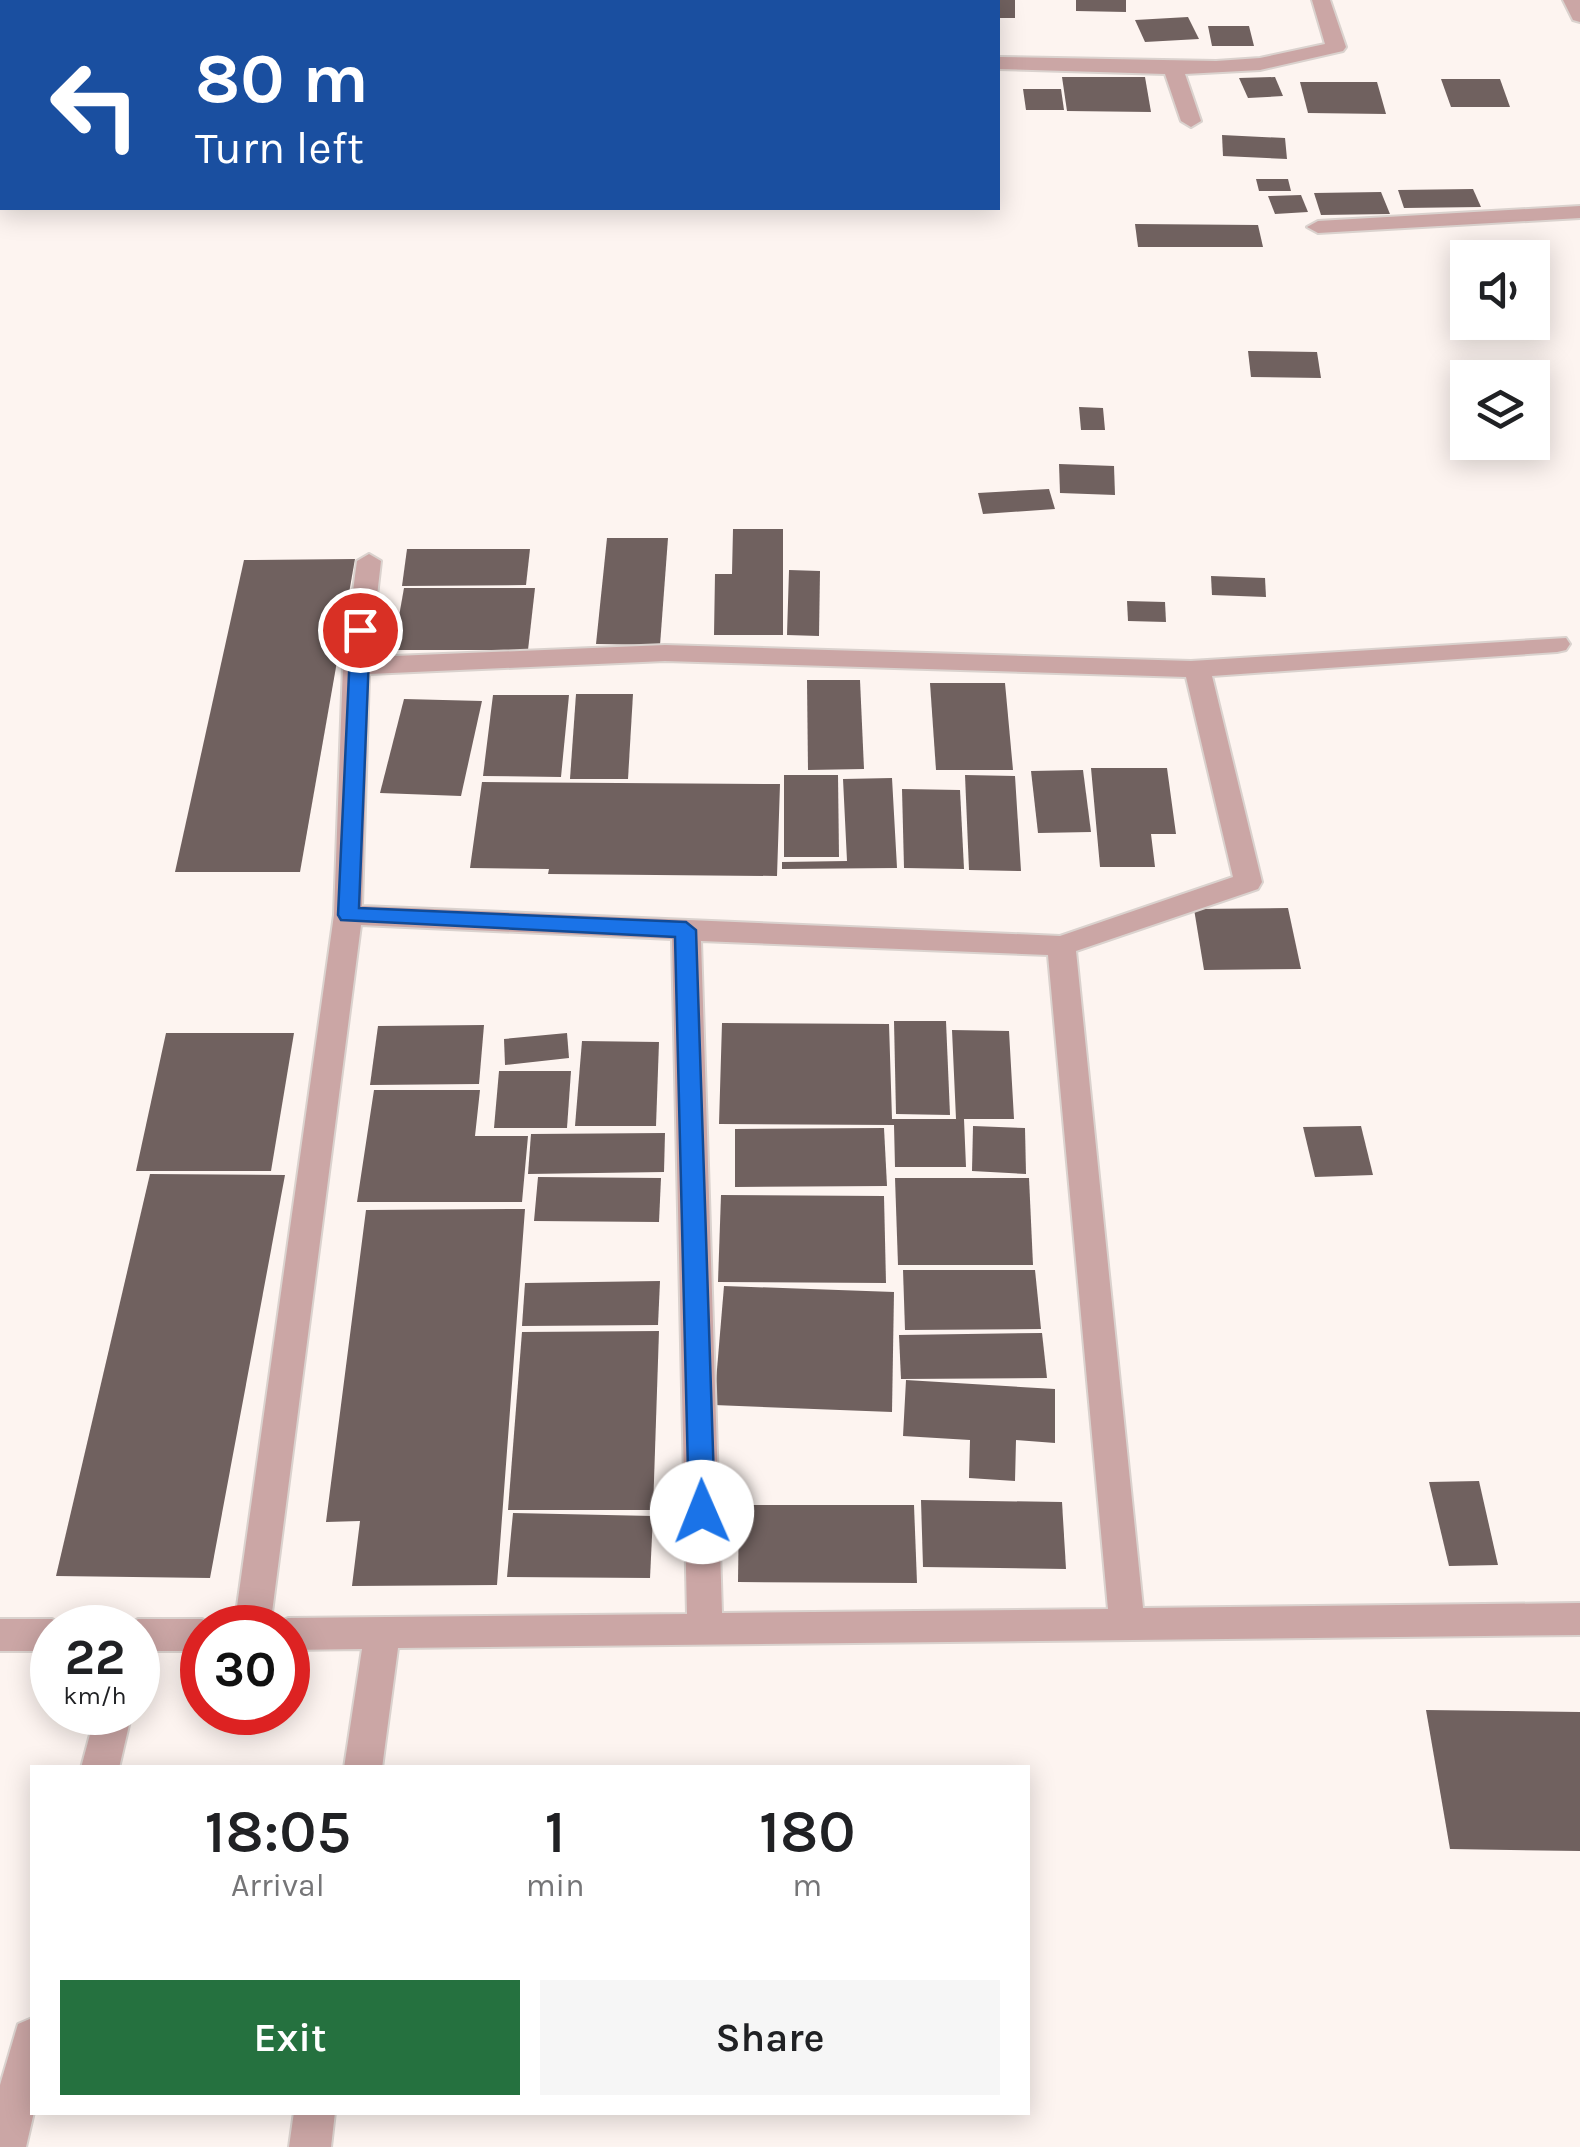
<!DOCTYPE html>
<html lang="en">
<head>
<meta charset="utf-8">
<style>
  :root { --surface:#fff; --page:#f6f6f6; --text:#202124; --muted:#757577; --accent:#25713f }
  body { margin:0; font-family:Karla,sans-serif; background:var(--page); color:var(--text); height:100vh; display:flex; flex-direction:column; font-size:38px; white-space:nowrap }
  * { box-sizing:border-box; margin:0 }
  p { font-size:32px; color:var(--muted) }
  .icon { flex:none; width:55px; height:55px; fill:none; stroke:currentColor; stroke-width:2; stroke-linecap:round; stroke-linejoin:round }
  .map { position:relative; flex:1; overflow:hidden }
  .side { position:absolute; left:30px; top:1765px; width:1000px; height:350px; display:flex; flex-direction:column; background:var(--surface); border-radius:0px; box-shadow:0 5px 25px #0003 }
  .side>* { flex:none }
  .banner { position:absolute; left:0px; top:0px; width:1000px; height:210px; box-shadow:0 5px 25px #0003; background:#1a4fa0; color:#fff; overflow:hidden }
  .buttons { position:absolute; left:1450px; top:240px; display:grid; gap:20px }
  .buttons a { display:grid; place-items:center; width:100px; height:100px; border-radius:0px; background:var(--surface); box-shadow:0 5px 25px #0003; font-size:50px }
  .speed { position:absolute; left:30px; top:1605px; display:flex; gap:20px; font-size:50px; font-weight:700; text-align:center }
  .speed>* { display:grid; place-content:center; width:130px; height:130px; border-radius:50%; background:var(--surface); box-shadow:0 5px 25px #0003; line-height:1 }
  .speed small { font-size:25px; font-weight:400 }
  .speed .limit { border:15px solid #d22; background:#fff; color:#111 }
  .pin { position:absolute; display:grid; place-items:center; width:85px; height:85px; color:#fff; margin:-42px; border:5px solid #fff; border-radius:50%; box-shadow:0 2px 10px #0007 }
  .me { position:absolute; width:110px; margin:-55px; rotate:359deg; stroke-linejoin:round; filter:drop-shadow(0 0 8px #0008) }
  .turn { display:flex; align-items:center; gap:35px; height:210px; padding:0 30px; font-size:45px }
  .turn .icon { width:130px; height:130px; stroke-width:2.5 }
  .turn b { display:block; font-size:70px; line-height:85px }
  .eta { display:flex; justify-content:space-evenly; align-items:center; height:170px; text-align:center }
  .eta b { font-size:60px; font-weight:600; line-height:70px }
  .button { display:flex; gap:20px; margin-top:auto; padding:20px 30px }
  .button a { flex:1; height:115px; border-radius:0px; background:var(--accent); color:#fff; font-size:40px; font-weight:600; line-height:115px; text-align:center }
  .button a+a { background:var(--page); color:var(--text) }
  .map>svg:first-child { display:block }
</style>
</head>
<body>
<div class="map">
<svg width="1580" height="2147" viewBox="0 0 1580 2147">
  <rect width="100%" height="100%" fill="#fdf4f0"/>
  <g fill="#70615f">
    <rect x="998" y="0" width="17" height="18"/>
    <path d="M1076,0H1126V12L1076,11Z"/>
    <path d="M1188,17L1199,39L1145,42L1135,20Z"/>
    <path d="M1208,26H1249L1254,46H1212Z"/>
    <path d="M1062,77H1145L1151,112L1067,111Z"/>
    <path d="M1275,77L1283,96L1248,98L1239,78Z"/>
    <path d="M1441,79H1500L1510,107H1451Z"/>
    <path d="M1300,82H1377L1386,114L1308,113Z"/>
    <path d="M1023,89H1061L1064,110H1026Z"/>
    <path d="M1222,135L1285,138L1287,159L1223,156Z"/>
    <path d="M1256,179H1288L1291,191H1259Z"/>
    <path d="M1473,189L1481,207L1404,208L1398,190Z"/>
    <path d="M1381,192L1390,214L1321,215L1314,193Z"/>
    <path d="M1301,195L1308,212L1275,214L1268,196Z"/>
    <path d="M1135,224L1258,225L1263,247H1138Z"/>
    <path d="M1248,351L1317,352L1321,378L1251,377Z"/>
    <path d="M1079,407L1103,408L1105,430H1081Z"/>
    <path d="M1059,464L1114,466L1115,495L1060,493Z"/>
    <path d="M1049,489L1055,509L983,514L978,493Z"/>
    <path d="M733,529H783V635H714L715,574H732Z"/>
    <path d="M607,538H668L660,645L596,644Z"/>
    <path d="M407,549H530L526,585L402,586Z"/>
    <path d="M355,559L300,872H175L244,560Z"/>
    <path d="M789,570L820,571L819,636L787,635Z"/>
    <path d="M1211,576L1265,578L1266,597L1212,595Z"/>
    <path d="M404,588H535L528,650H393Z"/>
    <path d="M1127,601L1165,602L1166,622L1128,621Z"/>
    <path d="M807,680H860L864,769L808,770Z"/>
    <path d="M930,683H1005L1013,770H936Z"/>
    <path d="M576,694H633L628,779H570Z"/>
    <path d="M493,695H569L561,777L483,776Z"/>
    <path d="M404,699L482,701L461,796L380,793Z"/>
    <path d="M1091,768H1167L1176,834H1151L1155,867H1100Z"/>
    <path d="M1083,770L1091,832L1038,833L1031,771Z"/>
    <path d="M784,775H838L839,857H784Z"/>
    <path d="M965,775L1015,776L1021,871L969,870Z"/>
    <path d="M892,778L897,868L782,869V862L847,861L843,779Z"/>
    <path d="M482,782L780,784L777,876L548,874L549,869L470,868Z"/>
    <path d="M902,789L960,790L964,869L904,868Z"/>
    <path d="M1288,908L1301,969L1204,970L1194,909Z"/>
    <path d="M894,1021H946L950,1115L896,1114Z"/>
    <path d="M722,1023L889,1024L892,1119H956L952,1030L1009,1031L1014,1119H964L966,1167H895L894,1125L719,1124Z"/>
    <path d="M484,1025L479,1084L370,1085L378,1026Z"/>
    <path d="M166,1033H294L271,1171H136Z"/>
    <path d="M567,1033L569,1058L505,1065L504,1039Z"/>
    <path d="M582,1041L659,1042L656,1126H575Z"/>
    <path d="M499,1071H571L567,1128H494Z"/>
    <path d="M374,1090H480L475,1136H528L522,1202H357Z"/>
    <path d="M973,1126L1025,1128L1026,1174L972,1171Z"/>
    <path d="M1361,1126L1373,1175L1315,1177L1303,1127Z"/>
    <path d="M884,1128L887,1186L735,1187V1129Z"/>
    <path d="M665,1133L664,1172L528,1174L531,1134Z"/>
    <path d="M150,1174L285,1175L210,1578L56,1576Z"/>
    <path d="M538,1177L661,1178L659,1222L534,1221Z"/>
    <path d="M895,1178H1029L1033,1265H898Z"/>
    <path d="M721,1195L884,1196L886,1283L718,1282Z"/>
    <path d="M525,1209L497,1585L352,1586L360,1521L326,1522L366,1210Z"/>
    <path d="M903,1270H1035L1041,1329L905,1330Z"/>
    <path d="M660,1281L658,1325L522,1326L525,1283Z"/>
    <path d="M724,1286L894,1292L892,1412L714,1405Z"/>
    <path d="M659,1331L653,1510H508L522,1332Z"/>
    <path d="M1042,1333L1047,1378L901,1379L899,1335Z"/>
    <path d="M906,1380L1055,1389V1443L1016,1440L1015,1481L969,1478L970,1440L903,1436Z"/>
    <path d="M1479,1481L1498,1565L1449,1566L1429,1482Z"/>
    <path d="M921,1500L1062,1502L1066,1569L923,1567Z"/>
    <path d="M739,1505H914L917,1583L738,1582Z"/>
    <path d="M513,1513L653,1516L650,1578L507,1577Z"/>
    <path d="M1426,1710L1580,1712V1851L1450,1849Z"/>
  </g>
  <g fill="none" stroke-linecap="round" stroke-linejoin="round">
    <defs>
      <g id="street">
        <path d="M914,0H932L933,2H915Z"/>
        <path d="M1312,0H1330L1346,47L1343,51L1260,70L1185,74L1201,121L1191,127L1181,121L1165,74L998,69V57L1216,61L1260,58L1325,44Z"/>
        <path d="M1563,0H1580V22L1573,20Z"/>
        <path d="M1580,206V218L1318,233L1307,227L1318,221Z"/>
        <path d="M369,554L381,561L370,657L665,645L1191,661L1566,638L1570,644L1566,650L1557,652L1212,676L1262,882L1258,889L1076,951L1143,1608L1580,1603V1635L398,1648L382,1768H344L362,1649L288,1650V1628H273L275,1623L288,1618L687,1614L672,939L361,925L270,1628H234L334,915L343,666L357,561ZM665,661L1186,677L1233,877L1060,936L362,906L369,674ZM701,941L1048,955L1108,1609L722,1613Z"/>
        <path d="M0,1619H52L66,1628H52V1651H0Z"/>
        <path d="M138,1619H202L216,1628H202V1651H138V1628H124Z"/>
        <path d="M96,1712H132L119,1768H81Z"/>
        <path d="M32,2018L34,2112L26,2147H0V2085L18,2024Z"/>
        <path d="M294,2112H335L331,2147H289Z"/>
      </g>
    </defs>
    <use href="#street" stroke="#dad2ce" stroke-width="4"/>
    <use href="#street" fill="#cba6a5" fill-rule="evenodd"/>
  </g>
  <path fill="#1a73e8" stroke="#114b97" stroke-width="2.5" d="M360,625L370,630L359,908L686,922L696,930L715,1512L711,1520L702,1524L692,1520L689,1512L675,937L341,920L338,915L351,630Z"/>
</svg>
<div class="buttons">
<a><svg class="icon" aria-label="sound" viewBox="0 0 24 24"><path d="M4 9h4l5-4v14l-5-4H4zM17 9q2 3 0 6"/></svg></a>
<a><svg class="icon" aria-label="layers" viewBox="0 0 24 24"><path d="M12 4l9 5-9 5-9-5zM3 14l9 5 9-5"/></svg></a>
</div>
<div class="speed"><div>22<small>km/h</small></div><div class="limit">30</div></div>
<div class="pin" style="left:360px;top:630px;background:#d93025"><svg class="icon" aria-label="arrive" viewBox="0 0 24 24"><path d="M6 21V4h12l-3 4 3 4H6"/></svg></div>
<svg class="me" style="left:702px;top:1512px" viewBox="-20 -20 40 40"><circle r="19" fill="#fff"/><path d="M0-13L10 11 0 6-10 11z" fill="#1a73e8"/></svg>
<div class="banner">
<div class="turn"><svg class="icon" aria-label="left" viewBox="0 0 24 24"><path d="M17 20v-9H6M10 6l-5 5 5 5"/></svg><div><b>80 m</b>Turn left</div></div>
</div>
<section class="side">
<div class="eta">
<div><b>18:05</b><p>Arrival</p></div>
<div><b>1</b><p>min</p></div>
<div><b>180</b><p>m</p></div>
</div>
<div class="button"><a>Exit</a><a>Share</a></div>
</section>
</div>
</body>
</html>
